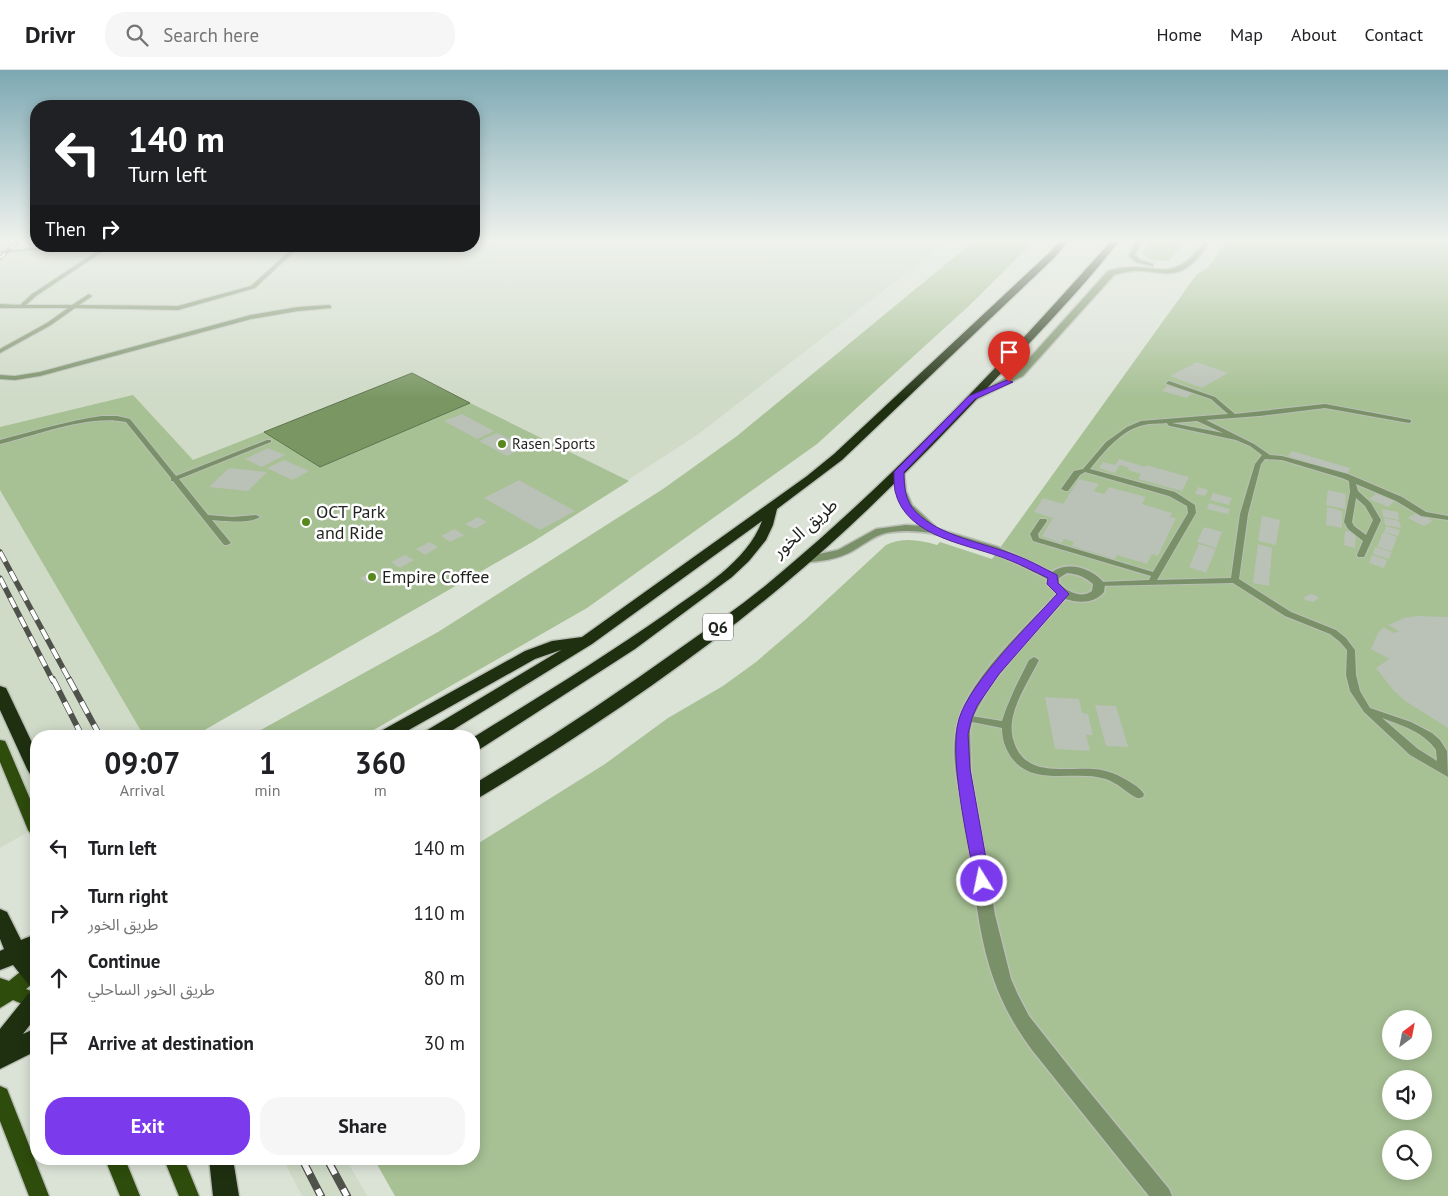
<!DOCTYPE html>
<html lang="en">
<head>
<meta charset="utf-8">
<style>
  :root { --surface:#fff; --page:#f6f6f6; --text:#202124; --muted:#757577; --line:#e0e0e0; --accent:#7c3aed }
  body { margin:0; font-family:"PT Sans","Noto Sans Arabic",sans-serif; background:var(--page); color:var(--text); height:100vh; display:flex; flex-direction:column; font-size:19px; white-space:nowrap }
  * { box-sizing:border-box; margin:0 }
  p { font-size:16px; color:var(--muted) }
  .icon { flex:none; width:28px; height:28px; fill:none; stroke:currentColor; stroke-width:2; stroke-linecap:round; stroke-linejoin:round }
  .map { position:relative; flex:1; overflow:hidden }
  .side { position:absolute; left:30px; top:660px; width:450px; height:435px; display:flex; flex-direction:column; background:var(--surface); border-radius:20px; box-shadow:0 2px 12px #0003 }
  .side>* { flex:none }
  .top-card { position:absolute; left:30px; top:30px; width:450px; height:152px; border-radius:20px; box-shadow:0 2px 12px #0003; background:#202124; color:#fff; overflow:hidden }
  .needle { width:32px; rotate:32deg }
  .controls { position:absolute; left:1382px; top:940px; display:grid; gap:10px }
  .controls a { display:grid; place-items:center; width:50px; height:50px; border-radius:50%; background:var(--surface); box-shadow:0 2px 12px #0003; font-size:25px }
  .pin { position:absolute; display:grid; place-items:center; width:42px; height:42px; color:#fff; margin:-51px -21px; border-radius:50% 50% 50% 0; rotate:-45deg; box-shadow:0 0 5px #0007 }
  .pin .icon { rotate:45deg }
  .me { position:absolute; width:55px; margin:-28px; rotate:350deg; stroke-linejoin:round; filter:drop-shadow(0 0 4px #0008) }
  .turn { display:flex; align-items:center; gap:18px; height:105px; padding:0 15px; font-size:22px }
  .turn .icon { width:65px; height:65px; stroke-width:2.5 }
  .turn b { display:block; font-size:35px; line-height:42px }
  .then { display:flex; align-items:center; height:48px; padding:0 15px; background:#0003; gap:10px; font-size:19px }
  .eta { display:flex; justify-content:space-evenly; align-items:center; height:85px; text-align:center }
  .eta b { font-size:30px; font-weight:800; line-height:35px }
  .cta { display:flex; gap:10px; margin-top:auto; padding:10px 15px }
  .cta a { flex:1; height:58px; border-radius:20px; background:var(--accent); color:#fff; font-size:20px; font-weight:800; line-height:58px; text-align:center }
  .cta a+a { background:var(--page); color:var(--text) }
  ul { padding:0; list-style:none }
  li { display:flex; align-items:center; gap:15px; height:65px; padding:0 15px }
  li div { flex:1 }
  li b { display:block; font-size:19px }
  li em { font-style:normal }
  header { display:flex; align-items:center; gap:30px; box-sizing:border-box; height:70px; padding:0 25px; background:var(--surface); border-bottom:1px solid var(--line) }
  header strong { font-size:24px }
  nav { display:flex; gap:28px; margin-inline-start:auto; font-size:18px }
  .search { width:350px; height:45px; background:var(--page); display:flex; align-items:center; gap:12px; box-sizing:border-box; padding:0 18px; border-radius:20px; color:var(--muted); font-size:19px }
  .map>svg:first-child { display:block }
</style>
</head>
<body>
<header>
<strong>Drivr</strong>
<div class="search"><svg class="icon" aria-label="search" viewBox="0 0 24 24"><circle cx="10" cy="10" r="6"/><path d="M15 15l6 6"/></svg>Search here</div>
<nav><a>Home</a><a>Map</a><a>About</a><a>Contact</a></nav>
</header>
<div class="map">
<svg width="1448" height="1126" viewBox="0 0 1448 1126">
  <rect width="100%" height="100%" fill="#dbe2d6"/>
  <g fill="#cfdac7">
    <path d="M0,170H36V176H474V170H949L697,365L534,471L194,666H36V757L0,778Z"/>
    <path d="M283,1089H346L367,1126H302Z"/>
  </g>
  <g fill="#a7c094" fill-rule="evenodd">
    <path d="M975,170H1035L971,234L817,374L587,538L363,666H250L438,562L663,419L737,366Z"/>
    <path d="M1151,170H1185L1169,191L1152,190L1142,183Z"/>
    <path d="M1227,170H1448V1126H395L374,1089H474V776L605,694L668,648L723,616L756,592L805,550L886,475C902,467 920,470 937,475L940,472L992,489L1197,204L1208,198ZM1391,949H1424V981H1391ZM1391,1009H1424V1041H1391ZM1391,1069H1424V1101H1391Z"/>
    <path d="M133,325L193,390L264,362L320,397L470,333L629,411L534,471L194,666H144L0,420V357Z"/>
  </g>
  <path fill="#7a9763" stroke="#5f744e" d="M412,303L470,333L320,397L264,362Z"/>
  <g fill="#bac1b6">
    <path d="M1197,292L1228,303L1202,318L1170,306Z"/>
    <path d="M1167,316L1192,323L1187,328L1162,321Z"/>
    <path d="M462,344L494,361L477,369L444,351Z"/>
    <path d="M497,363L525,377L507,386L479,371Z"/>
    <path d="M268,378L285,385L262,397L245,389Z"/>
    <path d="M1292,381L1350,398L1347,404L1288,386Z"/>
    <path d="M1119,389L1145,397L1146,395L1189,407L1182,421L1138,409L1141,404L1128,400L1129,398L1120,395L1115,403L1099,398L1103,392L1115,395Z"/>
    <path d="M284,390L309,401L292,410L267,398Z"/>
    <path d="M229,398L267,402L248,421L209,417Z"/>
    <path d="M1079,409L1099,414L1094,421L1104,424L1109,417L1146,427L1142,434L1172,443L1170,447L1176,448L1158,486L1152,484L1147,494L1117,485L1115,489L1072,476L1074,472L1064,469L1062,473L1042,466L1053,448L1034,442L1043,428L1063,434Z"/>
    <path d="M519,410L575,441L540,460L484,428Z"/>
    <path d="M1198,417L1208,420L1205,426L1195,424Z"/>
    <path d="M1328,420L1346,424L1345,439L1326,435Z"/>
    <path d="M1213,423L1232,428L1229,435L1210,430Z"/>
    <path d="M1376,424L1395,431L1388,437L1369,429Z"/>
    <path d="M1209,433L1230,439L1228,444L1207,439Z"/>
    <path d="M1327,437L1342,441V458L1326,455Z"/>
    <path d="M1382,439L1398,442L1399,450L1383,447Z"/>
    <path d="M1417,443L1433,451L1424,456L1408,448Z"/>
    <path d="M1262,446L1280,450L1276,475L1258,471Z"/>
    <path d="M478,447L487,452L475,459L465,454Z"/>
    <path d="M1384,448L1399,451L1401,458L1385,455Z"/>
    <path d="M1386,456L1400,460L1398,466L1384,462Z"/>
    <path d="M1204,457L1222,462L1216,478L1197,472Z"/>
    <path d="M454,459L464,465L450,472L441,466Z"/>
    <path d="M1345,461L1356,463L1355,478L1344,475Z"/>
    <path d="M1383,462L1397,467L1392,481L1377,477Z"/>
    <path d="M429,472L438,477L425,485L416,479Z"/>
    <path d="M1199,474L1216,479L1206,503L1189,497Z"/>
    <path d="M1258,474L1272,478L1269,516L1253,513Z"/>
    <path d="M1375,477L1392,482L1389,489L1373,484Z"/>
    <path d="M405,485L414,490L400,498L391,492Z"/>
    <path d="M1372,485L1387,490L1384,498L1369,493Z"/>
    <path d="M375,500L384,506L369,514L360,508Z"/>
    <path d="M1311,524L1317,526L1319,528L1313,532L1305,530L1304,527Z"/>
    <path d="M1417,546L1448,547V658L1405,631L1393,620L1376,598L1389,589L1371,579L1378,563L1383,557L1394,563L1399,561L1388,555L1404,548Z"/>
    <path d="M1045,627L1079,629L1082,643L1088,644L1093,665H1086L1090,681L1055,679Z"/>
    <path d="M1095,635L1116,636L1128,677L1106,676Z"/>
  </g>
  <g fill="none" stroke-linecap="round" stroke-linejoin="round">
    <defs>
      <g id="lane">
        <path d="M474,175L476,176V177L462,181L297,179L255,218L178,240L75,238L51,255L0,283V279L47,253L68,238H0V234L20,235L32,224L105,176H111L36,226L26,235H72L89,224L92,226L91,227L79,235L178,236L251,216L292,179L162,177L160,176L462,179L474,176Z"/>
        <path d="M56,176H79L0,183V181Z"/>
        <path d="M329,235L331,236V238L298,241L251,249L40,306L15,310L0,309V305L15,306L40,302L251,245L298,237Z"/>
        <path d="M1169,311L1215,327L1235,344L1325,334L1411,350V352L1409,353L1325,338L1259,346L1206,350L1254,374L1270,385L1282,386L1348,404L1402,427L1426,442L1448,446V450L1421,446L1396,431L1356,414L1358,421L1371,433L1381,450L1365,485L1364,487H1358L1357,485L1363,471L1348,459L1344,452L1350,422L1349,411L1342,408L1282,390L1265,389L1261,394L1248,444L1239,509L1291,542L1336,560L1346,568L1355,580L1356,605L1360,621L1370,638L1411,652L1432,663L1440,670L1447,681L1448,707L1410,685L1364,642L1350,621L1346,605L1347,580L1340,572L1330,564L1285,546L1233,513L1096,516L1095,514L1096,512H1099L1149,510L1151,506L1033,471L1030,464L1040,449H1046L1047,451L1038,464L1039,468L1153,502L1188,443L1187,436L1169,426L1085,402L1080,405L1068,421H1065L1061,419L1074,401L1083,399L1106,372L1127,357L1141,351L1228,344L1211,329L1167,314L1166,313ZM1197,351L1223,363L1172,353ZM1167,353L1168,355L1170,356L1236,370L1250,376L1262,385L1255,394L1240,444L1231,508L1157,510L1196,443L1195,435L1175,422L1090,399C1103,383 1122,359 1144,355C1151,353 1160,354 1167,353ZM1356,428L1365,436L1373,450L1366,465L1354,456L1352,452ZM1382,648C1401,655 1424,662 1436,680L1437,691L1418,679Z"/>
        <path d="M102,346H117L130,349L176,406L267,370H271V372L179,409L208,445L232,447L256,445L260,447C249,454 225,451 212,450L231,473L227,475H224L173,411H171V408L126,352C89,344 37,365 0,374V370C34,361 67,351 102,346Z"/>
        <path d="M1034,587L1039,590C1030,608 1018,626 1013,646C1011,654 1011,664 1014,672C1025,708 1066,697 1094,699C1107,700 1119,705 1130,712C1135,715 1141,719 1144,724L1143,727C1139,728 1139,729 1135,727C1125,721 1117,713 1106,709C1075,699 1033,718 1011,687C1005,678 1002,669 1002,658L962,650L960,648L962,646L965,645L1002,651L1006,639L1015,618L1029,590Z"/>
      </g>
      <g id="street">
        <path d="M1136,170H1142L1135,185L1140,190L1153,194V196L1136,192L1129,186Z"/>
        <path d="M1205,170H1211C1174,228 1160,189 1114,205L1023,306L975,330L972,331L968,328L1017,302L1108,201C1154,187 1171,221 1205,170Z"/>
        <path d="M899,399L904,402L906,421L912,435L938,459L998,477L1052,502C1069,490 1094,499 1105,514L1104,522C1094,534 1079,533 1065,529L1014,586L988,619L973,647L970,660L971,703L995,845L1011,909L1018,925L1029,946L1078,1008L1169,1119L1172,1126H1149L1032,980C1016,958 1003,936 994,910C977,862 974,811 967,761C961,725 947,685 959,649C972,605 1026,557 1057,524L1047,514V509C1000,485 941,453 886,463C873,466 861,477 849,483C835,490 819,491 804,493L798,490L800,488L838,480L876,459L906,455L922,456C903,441 895,426 894,402ZM1067,503C1078,504 1085,507 1093,514L1092,521C1081,529 1068,522 1059,513V508Z"/>
      </g>
      <g id="primary">
        <path d="M0,670L5,671L7,675L36,743V766L31,764L28,760L0,692Z"/>
        <path d="M36,892V911L26,919L36,923V940L13,930L0,938V908L9,911L30,894Z"/>
        <path d="M0,1016L7,1019L49,1126H29L0,1051Z"/>
        <path d="M105,1089H125L140,1126H120Z"/>
        <path d="M164,1089H184L199,1126H179Z"/>
      </g>
      <g id="highway">
        <path d="M1061,170H1069L1055,187L842,390L777,439L773,455L766,470L749,491L732,507L635,579L480,679L474,681V667C539,627 604,587 667,543C700,519 747,492 762,451L592,574L443,666H422L424,662L561,580L535,589L398,666H377L379,662L525,581L552,571L582,567L807,406L834,384L1049,183Z"/>
        <path d="M1112,170H1120C1081,220 1035,267 991,314C925,384 857,454 782,516C690,593 583,665 480,727L474,729V714C544,672 612,627 679,579C715,554 751,529 784,500C902,400 1009,286 1112,170Z"/>
        <path d="M0,616L6,618L8,622L36,681V705L30,704L27,699L0,640Z"/>
        <path d="M0,839L7,842L21,870L36,864V883L31,885L36,892V918L29,915L13,895L0,900V881L4,879L0,869Z"/>
        <path d="M36,921V947L23,964L36,958V981L0,999V959L28,924Z"/>
        <path d="M209,1089H233L239,1126H213Z"/>
      </g>
    </defs>
    <use href="#lane" stroke="#b9bfb5" stroke-width="2"/>
    <use href="#street" stroke="#b9bfb5" stroke-width="3"/>
    <use href="#primary" stroke="#b9bfb5" stroke-width="3"/>
    <use href="#highway" stroke="#b9bfb5" stroke-width="3"/>
    <use href="#lane" fill="#7a9068" fill-rule="evenodd"/>
    <use href="#street" fill="#7a9068" fill-rule="evenodd"/>
    <use href="#primary" fill="#2e4c0c" fill-rule="evenodd"/>
    <use href="#highway" fill="#1f3010" fill-rule="evenodd"/>
    <defs>
      <path id="rail-far3" d="M0,188L20,170"/>
      <g id="rail-far2">
        <path d="M0,482L70,611"/>
        <path d="M0,508L53,611"/>
      </g>
      <g id="rail-far1">
        <path d="M53,609L82,666"/>
        <path d="M69,609L100,666"/>
      </g>
      <g id="rail">
        <path d="M302,1089L321,1126"/>
        <path d="M327,1089L347,1126"/>
      </g>
    </defs>
    <use href="#rail-far3" stroke="#4e524b" stroke-width="4"/>
    <use href="#rail-far2" stroke="#4e524b" stroke-width="5.5"/>
    <use href="#rail-far1" stroke="#4e524b" stroke-width="6"/>
    <use href="#rail" stroke="#4e524b" stroke-width="8"/>
    <use href="#rail-far3" stroke="#fff" stroke-width="2.5" stroke-dasharray="7" stroke-linecap="butt"/>
    <use href="#rail-far2" stroke="#fff" stroke-width="4" stroke-dasharray="11" stroke-linecap="butt"/>
    <use href="#rail-far1" stroke="#fff" stroke-width="4.5" stroke-dasharray="13" stroke-linecap="butt"/>
    <use href="#rail" stroke="#fff" stroke-width="5.5" stroke-dasharray="17" stroke-linecap="butt"/>
  </g>
  <linearGradient id="sky" x2="0" y2="1"><stop stop-color="#7ca8b3"/><stop offset="0.52" stop-color="#eff2ed"/><stop offset="1" stop-color="#eff2ed" stop-opacity="0"/></linearGradient>
  <rect width="1448" height="328" fill="url(#sky)"/>
  <path fill="#7c3aed" stroke="#51269a" d="M1007,310L1013,312L975,329L904,402C904,417 905,431 916,442C939,466 984,473 1015,485C1029,490 1043,498 1057,505L1058,513L1069,524L999,604L977,636L972,648L968,664L970,699L990,811L987,815L982,817L977,815L975,811C968,771 948,686 959,649C970,612 1030,554 1057,524L1047,514L1048,508C1035,502 1022,495 1009,490C971,474 906,469 895,421C894,415 894,408 894,402L969,326Z"/>
  <g fill="#56881e" stroke="#fff" stroke-width="2">
    <circle cx="502" cy="374" r="5"/>
    <circle cx="306" cy="452" r="5"/>
    <circle cx="372" cy="507" r="5"/>
  </g>
  <g text-anchor="middle" stroke-width="5" stroke-linejoin="round" paint-order="stroke">
    <g font-size="15" fill="#1f221d" stroke="#fff" text-anchor="start">
      <text x="512" y="379">Rasen Sports</text>
    </g>
    <rect fill="#fff" stroke="#626461" stroke-width="1" x="703" y="543.5" width="30" height="27" rx="4"/>
    <g font-size="16" font-weight="bold" fill="#1f221d">
      <text x="718" y="563">Q6</text>
    </g>
    <g font-size="18" fill="#1f221d" stroke="#fff" text-anchor="start">
      <text x="316" y="448">OCT Park<tspan x="316" dy="21">and Ride</tspan></text>
      <text x="382" y="513">Empire Coffee</text>
    </g>
    <g font-size="18" fill="#1f221d" stroke="#fff">
      <text transform="translate(805 458) rotate(-41)" y="6">طريق الخور</text>
    </g>
  </g>
</svg>
<div class="controls">
<a><svg class="needle" viewBox="-14 -14 28 28"><path d="M0-13l5 13h-10z" fill="#e53935"/><path d="M0 13l5-13h-10z" fill="#757577"/></svg></a>
<a><svg class="icon" aria-label="sound" viewBox="0 0 24 24"><path d="M4 9h4l5-4v14l-5-4H4zM17 9q2 3 0 6"/></svg></a>
<a><svg class="icon" aria-label="search" viewBox="0 0 24 24"><circle cx="10" cy="10" r="6"/><path d="M15 15l6 6"/></svg></a>
</div>
<div class="pin" style="left:1009px;top:312px;background:#d93025"><svg class="icon" aria-label="arrive" viewBox="0 0 24 24"><path d="M6 21V4h12l-3 4 3 4H6"/></svg></div>
<svg class="me" style="left:982px;top:811px" viewBox="-20 -20 40 40"><circle r="17" fill="#7c3aed" stroke="#fff" stroke-width="3"/><path d="M0-11L8 9 0 5-8 9z" fill="#fff"/></svg>
<div class="top-card">
<div class="turn"><svg class="icon" aria-label="left" viewBox="0 0 24 24"><path d="M17 20v-9H6M10 6l-5 5 5 5"/></svg><div><b>140 m</b>Turn left</div></div>
<div class="then">Then<svg class="icon" aria-label="right" viewBox="0 0 24 24"><path d="M7 20v-9h11M14 6l5 5-5 5"/></svg></div>
</div>
<section class="side">
<div class="eta">
<div><b>09:07</b><p>Arrival</p></div>
<div><b>1</b><p>min</p></div>
<div><b>360</b><p>m</p></div>
</div>
<ul>
<li><svg class="icon" aria-label="left" viewBox="0 0 24 24"><path d="M17 20v-9H6M10 6l-5 5 5 5"/></svg><div><b>Turn left</b></div><em>140 m</em></li>
<li><svg class="icon" aria-label="right" viewBox="0 0 24 24"><path d="M7 20v-9h11M14 6l5 5-5 5"/></svg><div><b>Turn right</b><p>طريق الخور</p></div><em>110 m</em></li>
<li><svg class="icon" aria-label="ahead" viewBox="0 0 24 24"><path d="M12 20V5M6 11l6-6 6 6"/></svg><div><b>Continue</b><p>طريق الخور الساحلي</p></div><em>80 m</em></li>
<li><svg class="icon" aria-label="arrive" viewBox="0 0 24 24"><path d="M6 21V4h12l-3 4 3 4H6"/></svg><div><b>Arrive at destination</b></div><em>30 m</em></li>
</ul>
<div class="cta"><a>Exit</a><a>Share</a></div>
</section>
</div>
</body>
</html>
